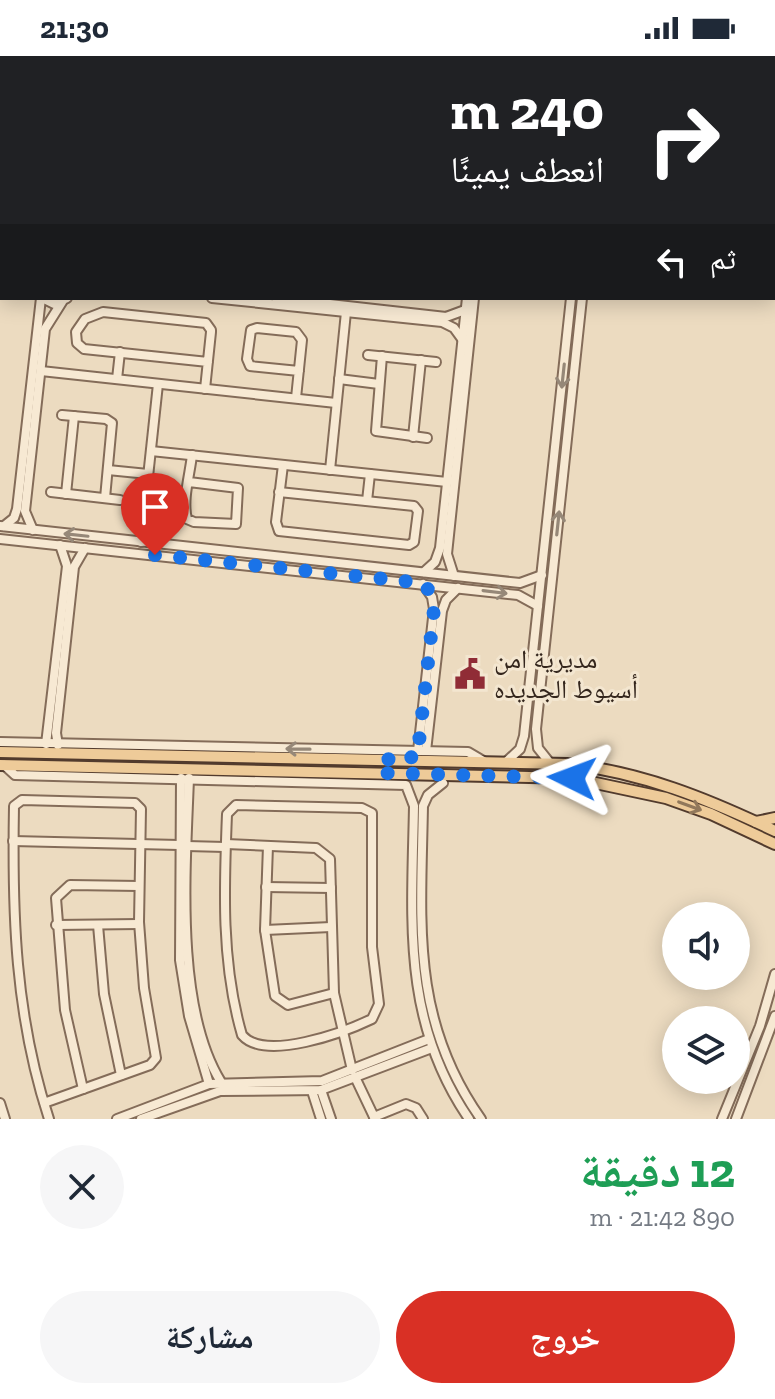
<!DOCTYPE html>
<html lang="ar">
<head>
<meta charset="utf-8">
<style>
  :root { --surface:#fff; --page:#f6f6f7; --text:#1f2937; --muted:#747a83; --accent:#d93025 }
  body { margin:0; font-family:"Zilla Slab","Noto Naskh Arabic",serif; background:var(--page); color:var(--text); direction:rtl; height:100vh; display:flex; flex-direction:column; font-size:30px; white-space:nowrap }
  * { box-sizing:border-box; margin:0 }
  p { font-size:26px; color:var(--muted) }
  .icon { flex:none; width:44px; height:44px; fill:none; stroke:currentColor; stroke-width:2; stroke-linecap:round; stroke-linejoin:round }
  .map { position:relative; height:1063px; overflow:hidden; direction:ltr }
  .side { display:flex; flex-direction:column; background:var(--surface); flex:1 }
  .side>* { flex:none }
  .banner { position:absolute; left:0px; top:0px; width:776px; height:244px; box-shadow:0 4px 20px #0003; direction:rtl; background:#202124; color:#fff; overflow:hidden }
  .controls { position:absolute; left:662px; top:846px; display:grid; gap:16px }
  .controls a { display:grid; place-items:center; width:88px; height:88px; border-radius:50%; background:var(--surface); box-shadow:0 4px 20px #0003; font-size:40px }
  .pin { position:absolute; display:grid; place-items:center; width:68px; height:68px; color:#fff; margin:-82px -34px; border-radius:50% 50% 50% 0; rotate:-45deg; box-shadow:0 0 8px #0007 }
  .pin .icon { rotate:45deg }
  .me { position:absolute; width:88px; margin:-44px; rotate:273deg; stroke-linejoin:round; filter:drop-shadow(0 0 6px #0008) }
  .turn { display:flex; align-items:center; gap:28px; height:168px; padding:0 40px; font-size:36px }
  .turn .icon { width:104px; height:104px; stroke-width:2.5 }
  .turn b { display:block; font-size:56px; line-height:68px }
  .then { display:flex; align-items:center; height:76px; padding:0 40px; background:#0003; gap:16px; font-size:30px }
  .round { display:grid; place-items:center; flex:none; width:84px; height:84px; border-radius:42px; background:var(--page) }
  .overview { display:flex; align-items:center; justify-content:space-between; height:136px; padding:0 40px }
  h1 { font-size:48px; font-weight:700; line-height:60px; color:#1e9e55 }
  .cta { display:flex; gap:16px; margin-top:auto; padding:16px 40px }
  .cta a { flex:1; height:92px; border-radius:48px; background:var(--accent); color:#fff; font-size:32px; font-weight:700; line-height:92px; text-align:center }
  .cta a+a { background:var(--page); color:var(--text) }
  .status { display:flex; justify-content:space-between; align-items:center; height:56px; padding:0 40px; background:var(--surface); direction:ltr }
  .status svg { height:22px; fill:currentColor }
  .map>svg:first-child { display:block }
</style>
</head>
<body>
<div class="status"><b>21:30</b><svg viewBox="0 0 49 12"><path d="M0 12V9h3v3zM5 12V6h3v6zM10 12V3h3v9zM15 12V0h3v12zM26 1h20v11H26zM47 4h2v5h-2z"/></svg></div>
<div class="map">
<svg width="775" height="1063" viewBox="0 0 775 1063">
  <rect width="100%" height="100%" fill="#ecdbc0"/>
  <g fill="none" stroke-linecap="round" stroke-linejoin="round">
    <defs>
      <g id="minor">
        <path d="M685,0L686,2"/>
        <path d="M755,0L775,1"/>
        <path d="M67,2L68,0"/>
        <path d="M707,2L708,0"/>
        <path d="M0,20L2,21"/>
        <path d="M0,83L2,81"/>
        <path d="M0,101L2,99"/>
        <path d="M0,167L2,166"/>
        <path d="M0,177L2,179"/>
        <path d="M0,186L2,188"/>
        <path d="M42,242L54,248L67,242"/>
        <path d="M212,242L442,266L454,272L462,283"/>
        <path d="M276,242L446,261L465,254"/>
        <path d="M368,299L436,306"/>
        <path d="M382,300L376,375L427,382"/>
        <path d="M41,315L336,347"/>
        <path d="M117,323L120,296"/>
        <path d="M339,323L379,328"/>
        <path d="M205,333L211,276V274L206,267L103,256L85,263L76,276L77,287L84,293L208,306"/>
        <path d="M296,342L302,284L296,276L257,272L251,274L247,303L250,310L299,315"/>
        <path d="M62,359L106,363L112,367L105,442"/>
        <path d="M413,381L421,304"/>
        <path d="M151,395L447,426"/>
        <path d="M108,414L148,418"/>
        <path d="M330,414L346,256"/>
        <path d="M189,426L238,432L236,468L194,466L187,463C182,444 190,418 192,399"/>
        <path d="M51,436L120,444"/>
        <path d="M279,436L414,450L418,455L414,486L409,489L279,475L276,466L283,409"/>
        <path d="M66,438L74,360"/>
        <path d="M367,445L370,418"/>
        <path d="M0,470L520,527L542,519"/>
        <path d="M4,470L14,462L17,453L41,242"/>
        <path d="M33,474L25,455L45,273L62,246"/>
        <path d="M0,483L518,539L538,550"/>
        <path d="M141,486L158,328"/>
        <path d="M424,516L435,506L440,492L467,242"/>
        <path d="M454,520L447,498L474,242"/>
        <path d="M0,686L468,696L485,706"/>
        <path d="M46,688L67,510L60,489"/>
        <path d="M58,689L56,677L74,511L85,492"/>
        <path d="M418,695L434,553L432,541L423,528"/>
        <path d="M426,695L442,555L446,544L458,532"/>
        <path d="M506,706L520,693L524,680L571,242"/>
        <path d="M550,707L538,692L536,673L582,242"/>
        <path d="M4,709L15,719L406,729L414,750C412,863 401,964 469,1063"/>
        <path d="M181,722L180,904L189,960L209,1028"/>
        <path d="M189,722C186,809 174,950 221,1026"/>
        <path d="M443,727L428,739L423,750C421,866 410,963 481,1063"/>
        <path d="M236,749L362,752L372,757V891L379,948L372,963C345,976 265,1006 242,979C221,907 224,832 227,758Z"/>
        <path d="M13,785L179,789"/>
        <path d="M226,788L316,792L330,803L334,937L352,1014"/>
        <path d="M187,790L225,791"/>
        <path d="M268,790L265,874L275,940L288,949L334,937"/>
        <path d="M266,831L331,832"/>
        <path d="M56,869L139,868"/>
        <path d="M98,869L104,938L121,1019"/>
        <path d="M265,874L331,871"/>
        <path d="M355,1021L375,1063"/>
        <path d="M83,1033L65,954L56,842L70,829L139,830"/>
        <path d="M321,1034L331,1063"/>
        <path d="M312,1035L321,1063"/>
        <path d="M0,1047L5,1063"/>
        <path d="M44,1047L150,1009L156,1002L144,932L139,866L141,753L135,747L22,744L14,750C12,858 15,960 49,1063"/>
        <path d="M374,1061L406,1048L416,1052L423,1063"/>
        <path d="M117,1063L209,1028L322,1025L429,983"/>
        <path d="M141,1063L220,1035L321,1034L432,992"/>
        <path d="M722,1063L760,970L775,918"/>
        <path d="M736,1063L775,960"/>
      </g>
      <g id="major">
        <path d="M91,0L94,2"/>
        <path d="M111,0L114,2"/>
        <path d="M774,151H775"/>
        <path d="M774,164H775"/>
        <path d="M774,188L775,184"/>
        <path d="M774,210L775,215"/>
        <path d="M0,696L567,708C642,716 708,743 775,775"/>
        <path d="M0,709L572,722L666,742L711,758L775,788"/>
        <path d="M756,766L775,762"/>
      </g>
    </defs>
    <use href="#minor" stroke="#846c59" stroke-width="12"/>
    <use href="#major" stroke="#523b2d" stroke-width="14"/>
    <use href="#minor" stroke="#f7e9d3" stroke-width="8"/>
    <use href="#major" stroke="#eecb99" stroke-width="10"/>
  </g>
  <defs><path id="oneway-shaft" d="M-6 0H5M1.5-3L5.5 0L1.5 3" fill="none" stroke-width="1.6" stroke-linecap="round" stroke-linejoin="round" transform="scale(2)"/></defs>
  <g stroke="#968878">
    <use href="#oneway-shaft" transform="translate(563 320) rotate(96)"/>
    <use href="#oneway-shaft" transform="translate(558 467) rotate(-84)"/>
    <use href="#oneway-shaft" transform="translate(76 479) rotate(-174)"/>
    <use href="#oneway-shaft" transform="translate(495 536) rotate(7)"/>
    <use href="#oneway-shaft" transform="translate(298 693) rotate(-179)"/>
  </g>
  <use stroke="#91785b" href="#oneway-shaft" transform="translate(690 750) rotate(20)"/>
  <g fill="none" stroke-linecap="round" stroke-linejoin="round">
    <path stroke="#1a73e8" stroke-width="14" stroke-dasharray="0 25.2" d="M155,499L423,527L430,536L434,553L418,695H412L411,704L383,703L382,717L572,722"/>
  </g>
  <defs>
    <symbol id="civic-bare" viewBox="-9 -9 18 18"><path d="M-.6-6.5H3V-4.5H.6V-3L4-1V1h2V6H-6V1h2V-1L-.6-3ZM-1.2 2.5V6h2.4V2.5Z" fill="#902c36" stroke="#f3e6d0" stroke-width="2.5" paint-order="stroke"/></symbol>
  </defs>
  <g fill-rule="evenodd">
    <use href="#civic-bare" x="448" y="596" width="44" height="44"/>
  </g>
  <g text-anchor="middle" stroke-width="6" stroke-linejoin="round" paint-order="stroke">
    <g font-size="26" fill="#34261d" stroke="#f3e6d0" text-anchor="start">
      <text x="494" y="612">مديرية امن<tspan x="494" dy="30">أسيوط الجديده</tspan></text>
    </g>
  </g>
</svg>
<div class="controls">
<a><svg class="icon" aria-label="sound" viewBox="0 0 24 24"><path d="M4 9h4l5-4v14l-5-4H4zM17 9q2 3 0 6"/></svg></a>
<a><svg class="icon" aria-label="layers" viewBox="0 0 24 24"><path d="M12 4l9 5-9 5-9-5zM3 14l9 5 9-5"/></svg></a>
</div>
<div class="pin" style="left:155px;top:499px;background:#d93025"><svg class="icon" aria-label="arrive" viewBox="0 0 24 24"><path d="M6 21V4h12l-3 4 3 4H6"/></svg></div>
<svg class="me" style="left:572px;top:722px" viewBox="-20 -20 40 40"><path d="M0-17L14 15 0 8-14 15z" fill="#1a73e8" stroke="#fff" stroke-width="4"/></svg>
<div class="banner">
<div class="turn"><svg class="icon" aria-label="right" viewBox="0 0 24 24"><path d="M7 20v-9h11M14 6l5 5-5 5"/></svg><div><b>240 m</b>انعطف يمينًا</div></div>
<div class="then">ثم<svg class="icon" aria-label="left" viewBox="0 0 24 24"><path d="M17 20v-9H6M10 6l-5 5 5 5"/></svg></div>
</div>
</div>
<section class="side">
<div class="overview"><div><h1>12 دقيقة</h1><p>890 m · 21:42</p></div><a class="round"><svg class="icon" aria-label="close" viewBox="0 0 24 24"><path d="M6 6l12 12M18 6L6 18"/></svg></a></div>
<div class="cta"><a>خروج</a><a>مشاركة</a></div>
</section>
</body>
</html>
